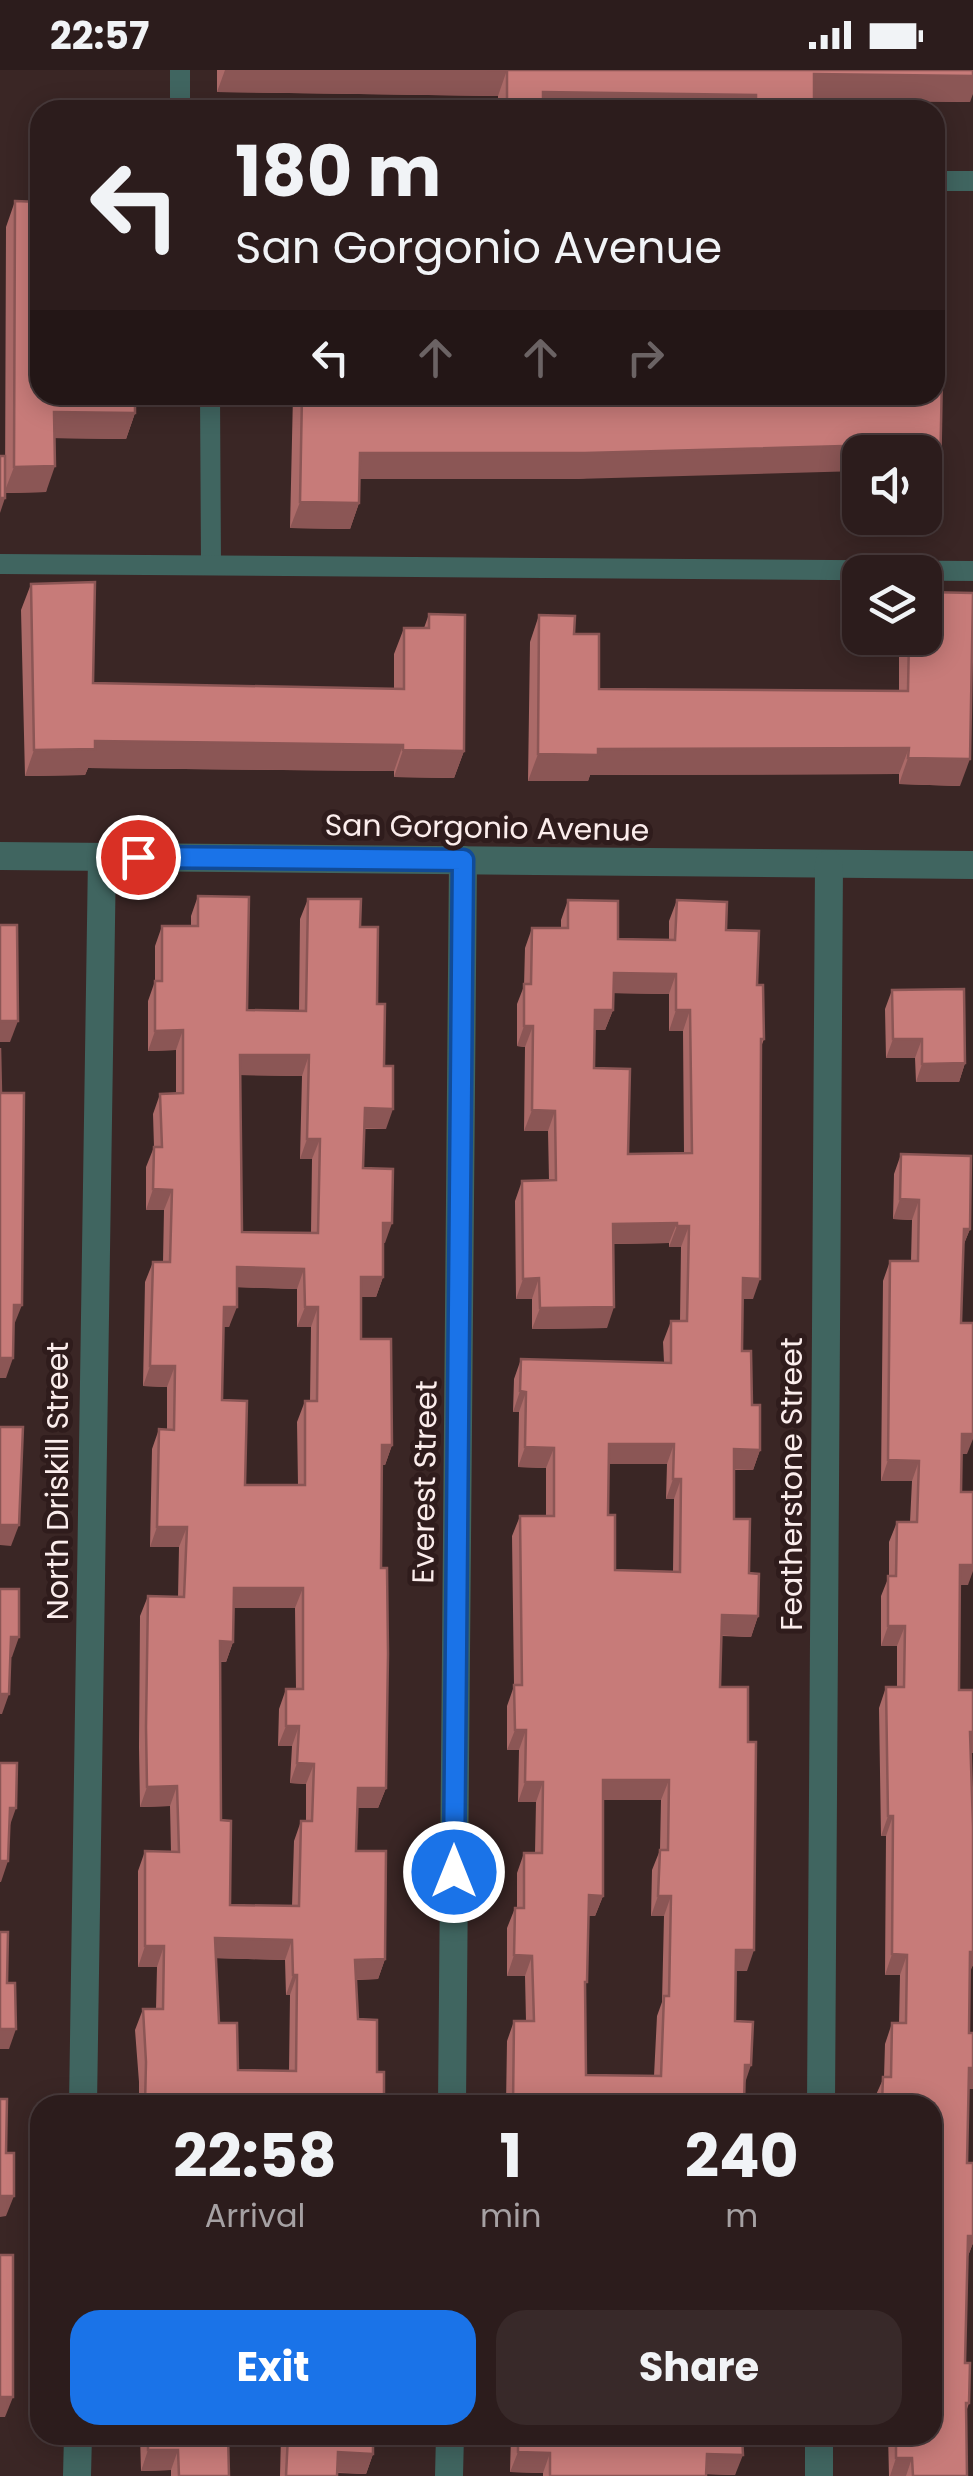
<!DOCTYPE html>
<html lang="en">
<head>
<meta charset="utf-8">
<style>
  :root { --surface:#2c1c1c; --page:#382929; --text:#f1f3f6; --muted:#a6a1a3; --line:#483a3b; --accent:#1a73e8 }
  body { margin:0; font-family:Poppins,sans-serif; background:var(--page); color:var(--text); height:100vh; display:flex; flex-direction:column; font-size:38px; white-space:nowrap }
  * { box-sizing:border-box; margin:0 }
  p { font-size:32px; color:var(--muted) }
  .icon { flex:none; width:55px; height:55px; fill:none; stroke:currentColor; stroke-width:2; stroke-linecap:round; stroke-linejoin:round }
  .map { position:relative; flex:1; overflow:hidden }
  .panel { position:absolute; left:30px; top:2025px; width:912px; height:350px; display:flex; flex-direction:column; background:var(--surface); border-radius:30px; box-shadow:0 5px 25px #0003,0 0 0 2px var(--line) }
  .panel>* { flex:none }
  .top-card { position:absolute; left:30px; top:30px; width:915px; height:305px; border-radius:30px; box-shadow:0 5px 25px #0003,0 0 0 2px var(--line); background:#2c1c1c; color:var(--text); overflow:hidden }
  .tools { position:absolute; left:842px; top:365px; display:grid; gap:20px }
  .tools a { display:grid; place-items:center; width:100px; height:100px; border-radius:20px; background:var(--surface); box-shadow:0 5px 25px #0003,0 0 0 2px var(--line); font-size:50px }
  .pin { position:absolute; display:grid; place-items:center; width:85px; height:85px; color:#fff; margin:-42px; border:5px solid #fff; border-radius:50%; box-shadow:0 2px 10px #0007 }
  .me { position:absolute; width:110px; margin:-55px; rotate:0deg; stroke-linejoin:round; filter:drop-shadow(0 0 8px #0008) }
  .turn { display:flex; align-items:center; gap:35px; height:210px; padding:0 40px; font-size:45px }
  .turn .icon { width:130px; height:130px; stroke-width:2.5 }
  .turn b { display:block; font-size:70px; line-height:85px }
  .lanes { display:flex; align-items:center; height:95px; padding:0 40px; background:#0003; justify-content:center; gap:50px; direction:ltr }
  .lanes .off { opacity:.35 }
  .eta { display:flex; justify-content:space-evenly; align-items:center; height:170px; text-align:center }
  .eta b { font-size:60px; font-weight:700; line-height:70px }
  .action { display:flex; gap:20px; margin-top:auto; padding:20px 40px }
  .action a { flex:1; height:115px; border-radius:30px; background:var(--accent); color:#fff; font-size:40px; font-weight:700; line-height:115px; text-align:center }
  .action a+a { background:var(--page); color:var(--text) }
  .status { display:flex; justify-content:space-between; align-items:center; height:70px; padding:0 50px; background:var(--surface); direction:ltr }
  .status svg { height:28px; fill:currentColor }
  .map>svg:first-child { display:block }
</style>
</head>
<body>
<div class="status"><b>22:57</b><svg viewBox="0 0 49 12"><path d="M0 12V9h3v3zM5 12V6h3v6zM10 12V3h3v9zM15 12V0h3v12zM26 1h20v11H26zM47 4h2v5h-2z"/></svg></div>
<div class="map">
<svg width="973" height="2406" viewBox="0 0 973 2406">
  <rect width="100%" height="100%" fill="#3a2625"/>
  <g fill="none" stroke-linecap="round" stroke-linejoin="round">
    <g stroke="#406560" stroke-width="20">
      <path d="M180,40V0"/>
      <path d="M935,111H973"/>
      <path d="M210,325L211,495"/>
      <path d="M0,494L973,501"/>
    </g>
    <g stroke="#406560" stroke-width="28">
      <path d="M0,786L973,795"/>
      <path d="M83,2035L102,787"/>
      <path d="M452,2035L463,790"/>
      <path d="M821,2035L829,794"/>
      <path d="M77,2406L78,2365"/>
      <path d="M449,2406L450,2365"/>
      <path d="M819,2406V2365"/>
    </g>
  </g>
  <g fill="#ab6a68" fill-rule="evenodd">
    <path d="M217,0H973L970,32L814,30V40H498V26L217,22Z"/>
    <path d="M15,131L135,343L126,369L55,368L46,422L5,423L6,157Z"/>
    <path d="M293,325H935L930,434H925V382H860L576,409H359V433L350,459L290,458Z"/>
    <path d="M31,514L93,613L394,619V584L404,558H424L429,544L464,681L454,708L394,707V701L88,698L85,705L25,706L21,540Z"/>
    <path d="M539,545L574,564L599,619L899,621V568H925L960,716L899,714V704L590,705L588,711H528L530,572Z"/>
    <path d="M198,826L247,940L299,941L300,849L308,829L360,857L377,934L384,996L386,1059H364L363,1098L385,1173H383V1207L376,1227H361V1269L392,1375L385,1395H382L381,1498L386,1718L378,1738H357L356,1781L385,1889L378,1909L356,1910L358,1949L377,2002L384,2035H139V2012L135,1960L143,1939H156L157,1897H138V1801L145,1781L171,1782L170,1736L140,1737L139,1677L140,1546L148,1526L178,1527L179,1477H150L152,1379L159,1359H167V1317L143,1316L145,1212L153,1192H163L164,1140H146V1097L154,1077L153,1044L160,1024H176V980L148,981V931L155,911V876L162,856H191V846ZM240,1005L302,1006L300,1089H312L311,1163L242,1162ZM237,1217L297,1219V1257H311L310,1331H305L297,1352L298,1415H245L222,1330L223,1257H229ZM234,1538H295L296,1619H286L279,1639L278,1676H292L290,1713L306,1714V1751H301L294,1771L292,1836L230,1835L221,1750L220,1592H226L233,1572ZM216,1888L285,1890L286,1925H290L289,2001L238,2000L219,1953Z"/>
    <path d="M568,830L618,869L669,870V851L677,830L726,860L757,915L764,969L761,977L753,1229H742V1281L760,1380L753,1400H734V1449L749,1503L758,1546L751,1567L722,1566L720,1617L747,1901H736L735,1951L745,2014L744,2035H506L507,1971L514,1951H526L525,1906H507V1858L515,1838H517V1803L524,1783H535L536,1732H518L519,1680H507V1636L514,1616L512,1466L520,1446H546V1398L518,1397L519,1342H513L514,1309L521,1289L664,1292L663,1272L671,1251H680L681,1177H669V1173L613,1174L607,1258L532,1259V1229H516L515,1131L522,1111L549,1110L548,1061H524L525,977L517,976V934L524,916L525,878L532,858H561V850ZM613,923L669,924V961H683L684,1083L628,1084L594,998L595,960H605L613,940ZM608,1394H667L666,1429H674L673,1501L615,1500L608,1445ZM603,1730H661L660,1780L652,1800L651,1846H664L662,1932L657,1946L654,2006L586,2005L585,1919L588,1846H595L603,1826Z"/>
    <path d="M892,920L965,993L959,1012H916L915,988H886L885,939Z"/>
    <path d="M901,1084L970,1159L963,1176L961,1253L967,1384H962L961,1422L968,1515H960L959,1620H973V1683H971L973,1757V1895L969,1902V1963H973V2019H969L967,2093H973V2173L968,2186L965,2293L969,2333L966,2342L967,2406H889L888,2365H932V2035H875V2027L884,2007L885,1974L892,1953H899L900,1905H885L886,1766H881L879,1638L886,1617H897V1576H881V1526L889,1506V1472L897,1452H910L912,1411H881L883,1211L890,1191H911L912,1150L893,1149L894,1104Z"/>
    <path d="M140,2365H228L229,2406H171V2400L141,2401Z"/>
    <path d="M281,2365H373V2384L366,2404L337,2403V2406H280Z"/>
    <path d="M511,2365H742L735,2405L706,2404V2406H543V2403L510,2402Z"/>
  </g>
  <g fill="#8b5655">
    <path d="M225,0H507L498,26L217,22Z"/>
    <path d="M814,4L973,6V24L970,32L805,30Z"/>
    <path d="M543,22L756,25L750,40H536Z"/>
    <path d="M54,342L135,343L126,369L45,368Z"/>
    <path d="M879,375L877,382H860V401L576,409H350L360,383Z"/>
    <path d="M55,396L46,422L4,423L14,397Z"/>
    <path d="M925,408H940L930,434H925Z"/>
    <path d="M0,428H5L0,443Z"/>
    <path d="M300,432L359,433L350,459L290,458Z"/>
    <path d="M95,671L403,675L394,701L88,698L85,705L25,706L34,680Z"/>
    <path d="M909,678L899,704L590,705L588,711H528L538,684L598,679Z"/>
    <path d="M403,680L464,681L454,708L394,707Z"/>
    <path d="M908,688L970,689L960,716L899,714Z"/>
    <path d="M614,903L676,904L669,924L606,923Z"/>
    <path d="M595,940H613L605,960H588Z"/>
    <path d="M676,940H690L683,961H669Z"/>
    <path d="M0,951H18L10,972H0Z"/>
    <path d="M524,956H533L525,977L517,976Z"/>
    <path d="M183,960L176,980L148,981L155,961Z"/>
    <path d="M893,969H922L915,988H886Z"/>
    <path d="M240,985H309L302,1006L232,1005Z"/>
    <path d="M965,993L959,1012H916L922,994Z"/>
    <path d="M365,1038L393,1039L386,1059L357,1058Z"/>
    <path d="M532,1040L555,1041L548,1061H524Z"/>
    <path d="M307,1069H320L312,1089H300Z"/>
    <path d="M153,1119L172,1120L164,1140H146Z"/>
    <path d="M900,1129L919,1130L912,1150L893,1149Z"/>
    <path d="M383,1153H392L385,1173H376Z"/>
    <path d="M677,1153L669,1173L606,1174L613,1154Z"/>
    <path d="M677,1156H689L681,1177H669Z"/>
    <path d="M964,1159H970L962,1179Z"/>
    <path d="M237,1197L304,1199L297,1219L230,1217Z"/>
    <path d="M361,1207H383L376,1227H354Z"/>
    <path d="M539,1208L532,1229H516L523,1209Z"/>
    <path d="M743,1208L760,1209L753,1229H735Z"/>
    <path d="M14,1235H22L14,1255Z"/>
    <path d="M224,1237H237L229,1257H216Z"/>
    <path d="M305,1237H318L311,1257H297Z"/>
    <path d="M614,1237L607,1258L532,1259L540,1238Z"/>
    <path d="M0,1288H13L6,1308H0Z"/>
    <path d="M150,1296H175L167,1317L143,1316Z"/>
    <path d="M520,1321L526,1322L519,1342H513Z"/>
    <path d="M962,1364H973V1369L967,1384H955Z"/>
    <path d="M609,1374H674L667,1394H601Z"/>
    <path d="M382,1375H392L385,1395H375Z"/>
    <path d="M525,1377L554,1378L546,1398L518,1397Z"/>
    <path d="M734,1379L760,1380L753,1400L726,1399Z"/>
    <path d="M888,1390L919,1391L912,1411H881Z"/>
    <path d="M673,1409H681L674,1429H666Z"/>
    <path d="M0,1455H19L11,1476L0,1475Z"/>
    <path d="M157,1457H187L179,1477H150Z"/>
    <path d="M960,1495H973V1501L968,1515H953Z"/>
    <path d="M234,1518H303L295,1538H227Z"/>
    <path d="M722,1545L758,1546L751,1567L715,1565Z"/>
    <path d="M888,1556H905L897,1576H881Z"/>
    <path d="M11,1567H19L12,1587L4,1588Z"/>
    <path d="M220,1571L233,1572L226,1592L213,1591Z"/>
    <path d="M0,1624H9L2,1644H0Z"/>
    <path d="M286,1656H299L292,1676H278Z"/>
    <path d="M515,1660H526L519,1680H507Z"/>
    <path d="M970,1662H973V1683H963Z"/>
    <path d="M297,1693L314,1694L306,1714L290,1713Z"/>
    <path d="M603,1710H669L661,1730H596Z"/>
    <path d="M525,1712H543L536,1732H518Z"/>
    <path d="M177,1716L170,1736L140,1737L147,1717Z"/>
    <path d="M358,1718H386L378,1738H351Z"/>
    <path d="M10,1738H16L9,1758Z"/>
    <path d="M888,1746H893L886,1766H881Z"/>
    <path d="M0,1791H8L1,1812H0Z"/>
    <path d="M589,1825L603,1826L595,1846H581Z"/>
    <path d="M658,1826H671L664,1846H651Z"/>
    <path d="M215,1868L292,1870L285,1890L208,1888Z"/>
    <path d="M145,1876H164L157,1897H138Z"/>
    <path d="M736,1880H754L747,1901H729Z"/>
    <path d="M970,1882H973V1895L970,1902H962Z"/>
    <path d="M892,1884L907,1885L900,1905H885Z"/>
    <path d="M514,1885L532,1886L525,1906H507Z"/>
    <path d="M385,1889L378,1909L348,1910L355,1890Z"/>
    <path d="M293,1905H297L290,1925H286Z"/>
    <path d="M0,1959H16L9,1979H0Z"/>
    <path d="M745,1995H751L744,2016Z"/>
    <path d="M969,1998H973V2019H962Z"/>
    <path d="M0,2126H14L6,2146L0,2147Z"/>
    <path d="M968,2166H973V2173L968,2186Z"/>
    <path d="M0,2327H13L5,2347H0Z"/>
    <path d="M148,2380H178L171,2400L141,2401Z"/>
    <path d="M338,2382L373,2384L366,2404L330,2402Z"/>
    <path d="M518,2382L550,2383L543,2403L510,2402Z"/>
    <path d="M707,2384L743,2385L735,2405L699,2404Z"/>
    <path d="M896,2388H912L906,2406H890Z"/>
  </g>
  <g fill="#c77b79" stroke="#8b5655" stroke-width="2.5" fill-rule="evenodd">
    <path d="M487,0H973V6L814,4V40H756V25L543,22V40H507V0Z"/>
    <path d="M69,31H130L129,40H69Z"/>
    <path d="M15,131L40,132V325H135V343L54,342L55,396L14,397Z"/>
    <path d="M935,144H945L940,408H925V382H879V375L585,383H360L359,433L300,432L302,325H935Z"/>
    <rect x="0" y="386" width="5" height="42"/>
    <path d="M95,512L93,613L404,619V558H429V544L465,545L464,681L403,680V675L95,671V679L34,680L31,514Z"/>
    <path d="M925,522L973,523L970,689L908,688L909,678L598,679V685L538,684L539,545L575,546L574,564H599V619L908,621L909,568H925Z"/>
    <path d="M198,826L249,827L247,940L306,941L308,829H361L360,857H378L377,934H385L384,996H393V1039L365,1038L363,1098L393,1099L392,1153H383V1207H361V1269H391L392,1375H382L381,1498H387L388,1584L386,1718H358L356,1781H386L385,1889L355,1890L358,1949L377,1950V2002H384V2035H145L146,1992L143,1939H163L164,1876H145V1781L179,1782L177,1716L147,1717L146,1657L148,1526L184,1527L187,1457H157L159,1359L174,1360L175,1296H150L153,1192H170L172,1120L153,1119L154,1077H162L160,1024L183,1023V960L155,961V911H162V856H198ZM240,985H309L307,1069H320L318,1163L242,1162ZM237,1197L304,1199L305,1237H318L317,1331H305V1415H245L247,1331L222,1330L224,1237H237ZM234,1518H303V1619H286V1656H299L297,1693L314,1694L312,1751H301L299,1836L230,1835L231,1751L221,1750L220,1571L233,1572ZM215,1868L292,1870L293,1905H297L296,2001L238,2000L237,1953H219Z"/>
    <path d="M568,830L618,831V869L675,870L677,830L727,832L726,860L759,861L757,915H763L764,969H761L760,1209L743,1208L742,1281H751L752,1335H760V1380L734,1379V1449H750L749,1503L759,1504L758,1546L722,1545L720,1617H748V1672H756L754,1880H736L735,1951L753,1952L751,1995H745L744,2035H513L514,1951H534L532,1886L514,1885L515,1838H524V1783H542L543,1712H525L526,1660H515L514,1615H522L520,1446H554V1378L525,1377L526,1322L520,1321L521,1289L671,1293V1251H687L689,1156H677V1153L613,1154L614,1237L540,1238L539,1208L523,1209L522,1111L556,1110L555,1041L532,1040L533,956H524V914H531L532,858H568ZM614,903L676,904V940H690L692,1083L628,1084L630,999L594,998L595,940H613ZM609,1374H674L673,1409H681L680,1502L615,1500V1445H608ZM603,1710H669L668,1780H660L658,1826H671L669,1926H664L661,2006L586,2005L585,1912H587L589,1825L603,1826Z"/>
    <path d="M0,855H17L18,951H0Z"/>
    <path d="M964,919L965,993L922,994V969H893L892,920Z"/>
    <path d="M0,978L1,1023H24L22,1235H14L13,1288H0Z"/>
    <path d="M901,1084L971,1086L970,1159H964L961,1253H973V1364H962L961,1422H973V1495H960L959,1620H973V1662H970L973,1757V1882H970L969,1963H973V1998H969L967,2093H973V2166H968L965,2293H970L969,2333H966L967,2406H913L912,2388H896V2365H932V2035H882L883,2007H891L892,1953H906L907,1885L892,1884L893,1746H888L886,1617H904L905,1556H888V1506H896L897,1452H917L919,1391L888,1390L890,1191H918L919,1130L900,1129Z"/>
    <path d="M0,1357H23L19,1455H0Z"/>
    <path d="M0,1519H19V1567H11L9,1624H0Z"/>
    <path d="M0,1693H17L16,1738H10L8,1791H0Z"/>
    <path d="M0,1862H8L7,1913H15L16,1959H0Z"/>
    <path d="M0,2029H7L6,2083H14V2126H0Z"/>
    <rect x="0" y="2185" width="13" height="142"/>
    <path d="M148,2365H228L229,2406H179L178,2380H148Z"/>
    <path d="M288,2365H373V2384L338,2382L337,2406H286Z"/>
    <path d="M518,2365H742L743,2385L707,2384L706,2406H550V2383L518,2382Z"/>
  </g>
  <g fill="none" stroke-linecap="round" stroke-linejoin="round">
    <defs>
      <path id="route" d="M138,787L463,790L454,1802"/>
    </defs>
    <use href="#route" stroke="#114b97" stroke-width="25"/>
    <use href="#route" stroke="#1a73e8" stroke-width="18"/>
  </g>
  <g text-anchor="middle" stroke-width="10" stroke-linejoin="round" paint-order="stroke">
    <g font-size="30" fill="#fbedec" stroke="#2f1c1c">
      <text transform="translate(487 758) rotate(1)" y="10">San Gorgonio Avenue</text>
      <text transform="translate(58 1411) rotate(-90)" y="10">North Driskill Street</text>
      <text transform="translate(425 1412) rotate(-89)" y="10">Everest Street</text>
      <text transform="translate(792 1414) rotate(-90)" y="10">Featherstone Street</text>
    </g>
  </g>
</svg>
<div class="tools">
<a><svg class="icon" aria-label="sound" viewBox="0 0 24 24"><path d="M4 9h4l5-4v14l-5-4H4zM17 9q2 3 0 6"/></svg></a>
<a><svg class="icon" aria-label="layers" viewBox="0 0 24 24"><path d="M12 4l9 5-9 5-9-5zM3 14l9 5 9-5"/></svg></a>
</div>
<div class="pin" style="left:138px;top:787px;background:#d93025"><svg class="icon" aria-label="arrive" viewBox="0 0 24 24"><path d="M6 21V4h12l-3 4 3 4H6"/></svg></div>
<svg class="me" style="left:454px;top:1802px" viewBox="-20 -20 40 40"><circle r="17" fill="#1a73e8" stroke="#fff" stroke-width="3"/><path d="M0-11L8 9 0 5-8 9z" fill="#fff"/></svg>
<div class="top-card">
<div class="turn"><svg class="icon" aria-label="left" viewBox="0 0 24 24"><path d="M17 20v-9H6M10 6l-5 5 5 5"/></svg><div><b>180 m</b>San Gorgonio Avenue</div></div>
<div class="lanes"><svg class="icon" aria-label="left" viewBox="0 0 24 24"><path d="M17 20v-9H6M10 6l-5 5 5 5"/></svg><svg class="icon off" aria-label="ahead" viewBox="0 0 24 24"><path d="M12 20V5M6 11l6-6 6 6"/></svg><svg class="icon off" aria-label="ahead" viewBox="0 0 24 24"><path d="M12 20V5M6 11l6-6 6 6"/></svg><svg class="icon off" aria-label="right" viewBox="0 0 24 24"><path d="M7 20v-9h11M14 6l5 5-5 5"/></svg></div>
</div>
<section class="panel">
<div class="eta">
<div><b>22:58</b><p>Arrival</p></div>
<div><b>1</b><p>min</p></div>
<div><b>240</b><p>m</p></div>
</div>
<div class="action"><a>Exit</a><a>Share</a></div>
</section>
</div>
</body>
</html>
